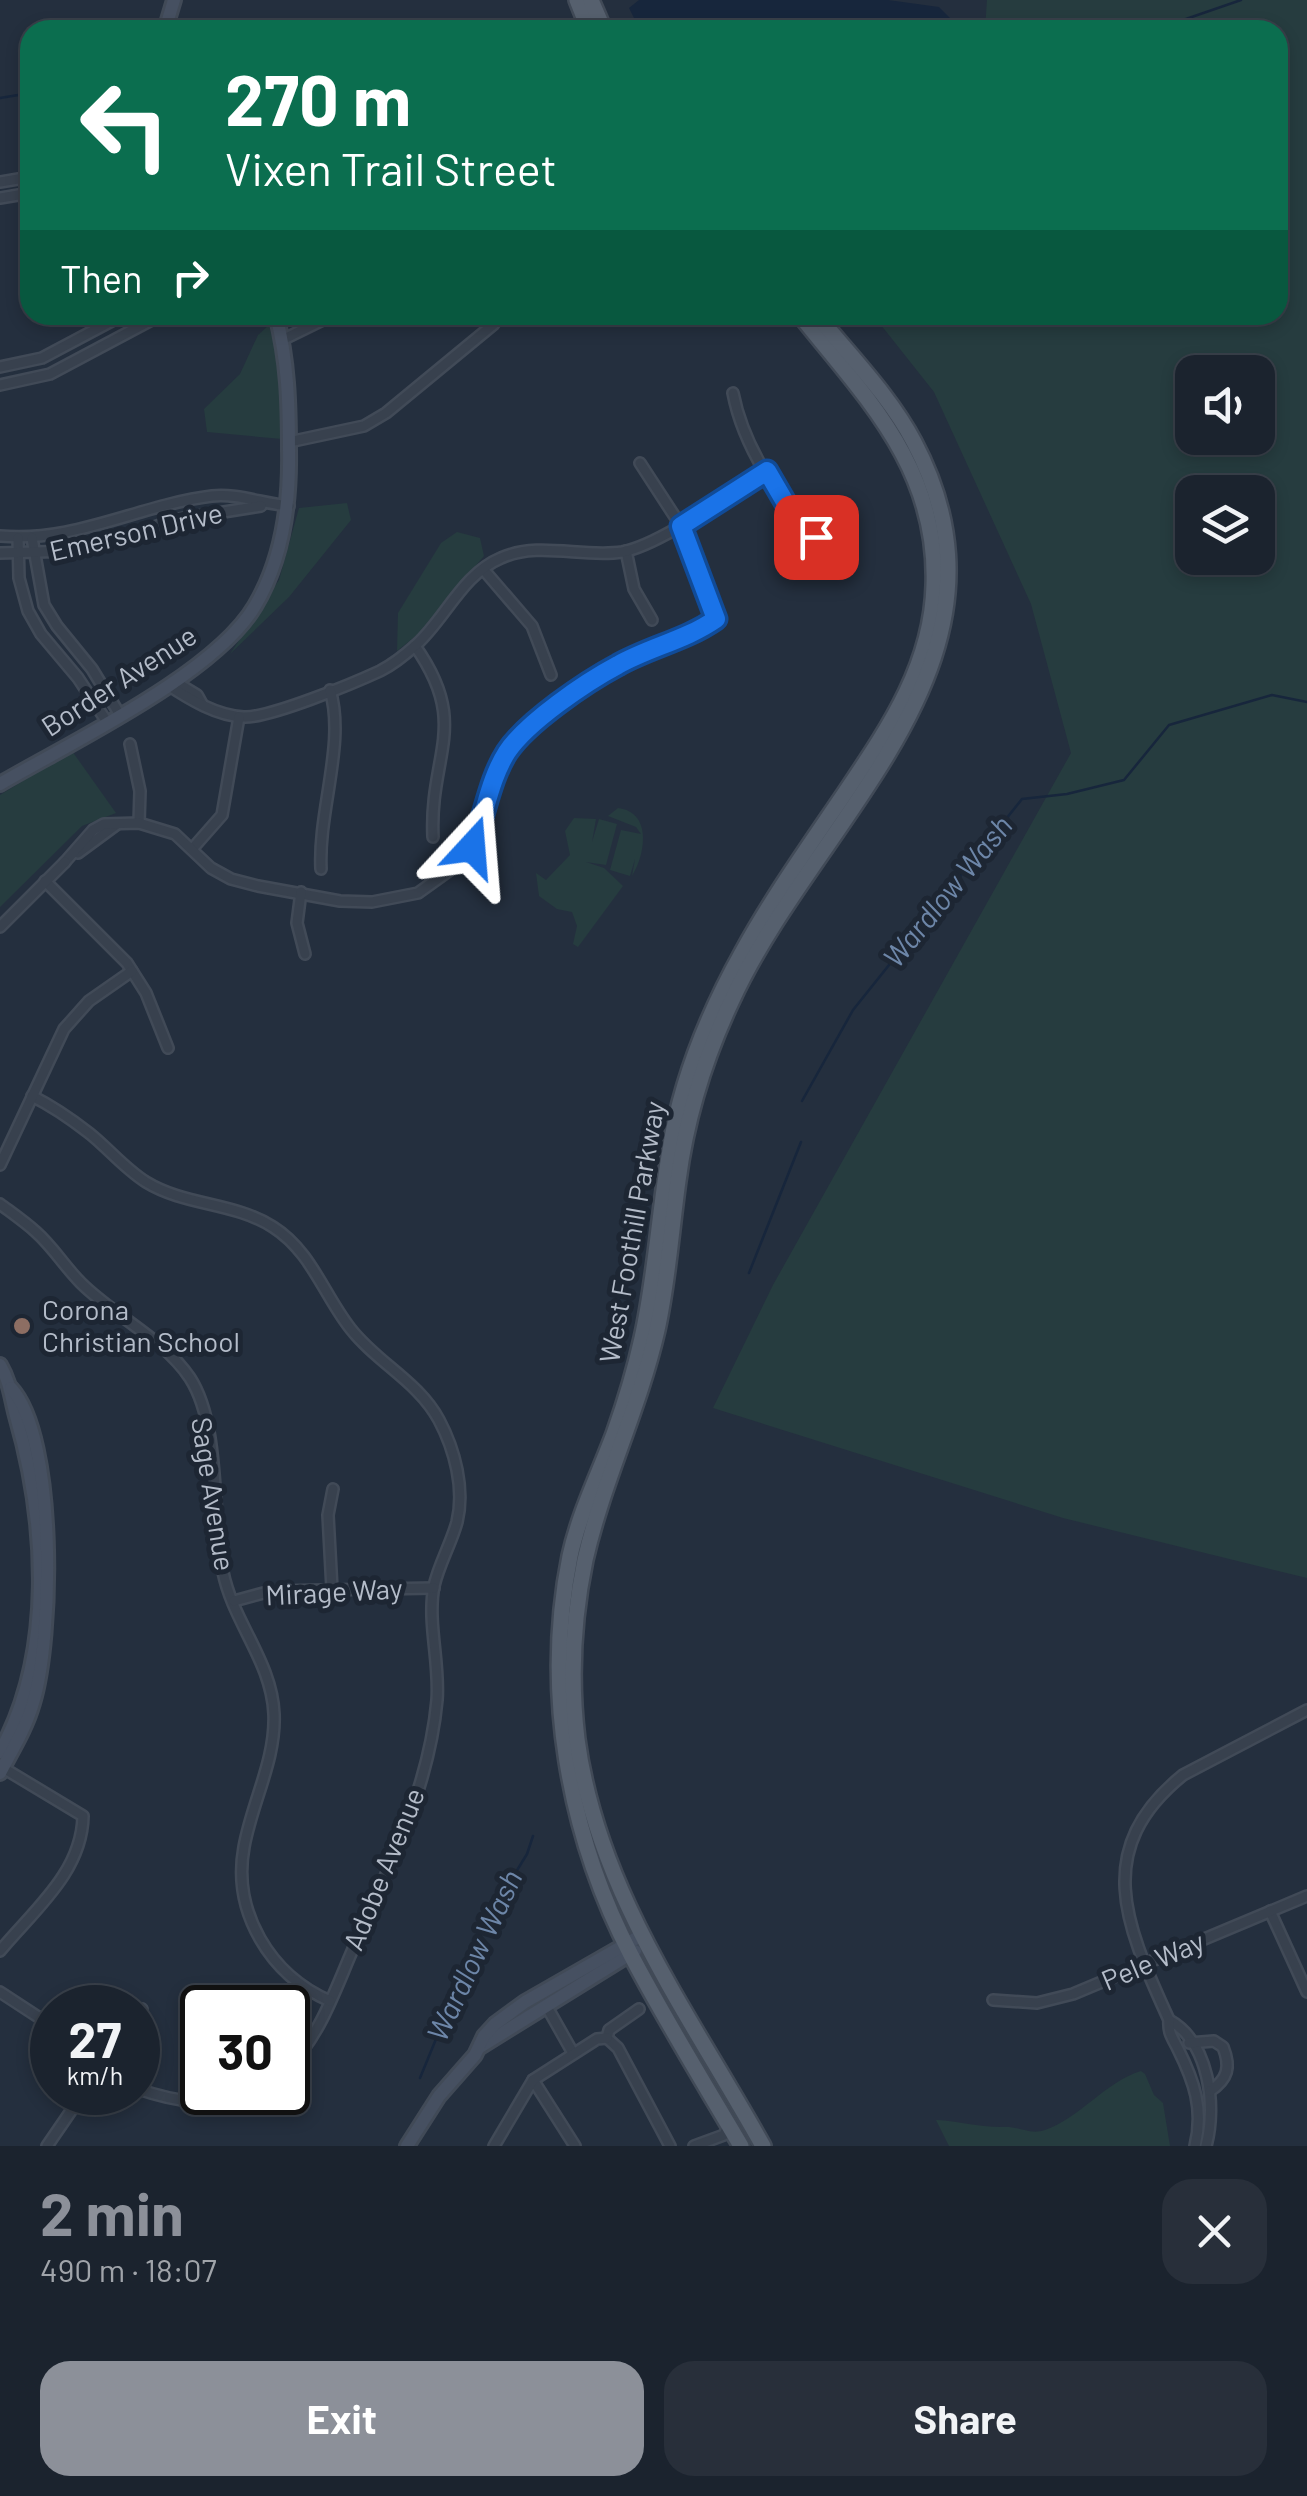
<!DOCTYPE html>
<html lang="en">
<head>
<meta charset="utf-8">
<style>
  :root { --surface:#1b232e; --page:#282f3a; --text:#f1f3f6; --muted:#a0a4aa; --line:#39404a; --accent:#8c9099 }
  body { margin:0; font-family:Barlow,sans-serif; background:var(--page); color:var(--text); height:100vh; display:flex; flex-direction:column; font-size:38px; white-space:nowrap }
  * { box-sizing:border-box; margin:0 }
  p { font-size:32px; color:var(--muted) }
  .icon { flex:none; width:55px; height:55px; fill:none; stroke:currentColor; stroke-width:2; stroke-linecap:round; stroke-linejoin:round }
  .map { position:relative; height:2146px; overflow:hidden }
  .drawer { display:flex; flex-direction:column; background:var(--surface); flex:1 }
  .drawer>* { flex:none }
  .banner { position:absolute; left:20px; top:20px; width:1268px; height:305px; border-radius:30px; box-shadow:0 5px 15px #0003,0 0 0 2px var(--line); background:#0b6e4f; color:#fff; overflow:hidden }
  .buttons { position:absolute; left:1175px; top:355px; display:grid; gap:20px }
  .buttons a { display:grid; place-items:center; width:100px; height:100px; border-radius:20px; background:var(--surface); box-shadow:0 5px 15px #0003,0 0 0 2px var(--line); font-size:50px }
  .speed { position:absolute; left:30px; top:1985px; display:flex; gap:20px; font-size:50px; font-weight:700; text-align:center }
  .speed>* { display:grid; place-content:center; width:130px; height:130px; border-radius:50%; background:var(--surface); box-shadow:0 5px 15px #0003,0 0 0 2px var(--line); line-height:1 }
  .speed small { font-size:25px; font-weight:400 }
  .speed .limit { border:5px solid #111; border-radius:15px; background:#fff; color:#111 }
  .pin { position:absolute; display:grid; place-items:center; width:85px; height:85px; color:#fff; margin:-42px; border-radius:20px; box-shadow:0 5px 15px #0006 }
  .me { position:absolute; width:110px; margin:-55px; rotate:19deg; stroke-linejoin:round; filter:drop-shadow(0 0 8px #0008) }
  .turn { display:flex; align-items:center; gap:35px; height:210px; padding:0 40px; font-size:45px }
  .turn .icon { width:130px; height:130px; stroke-width:2.5 }
  .turn b { display:block; font-size:70px; line-height:85px }
  .then { display:flex; align-items:center; height:95px; padding:0 40px; background:#0003; gap:20px; font-size:38px }
  .round { display:grid; place-items:center; flex:none; width:105px; height:105px; border-radius:30px; background:var(--page) }
  .overview { display:flex; align-items:center; justify-content:space-between; height:170px; padding:0 40px }
  h1 { font-size:60px; font-weight:700; line-height:75px; color:var(--accent) }
  .button { display:flex; gap:20px; margin-top:auto; padding:20px 40px }
  .button a { flex:1; height:115px; border-radius:30px; background:var(--accent); color:#fff; font-size:40px; font-weight:700; line-height:115px; text-align:center }
  .button a+a { background:var(--page); color:var(--text) }
  .map>svg:first-child { display:block }
</style>
</head>
<body>
<div class="map">
<svg width="1307" height="2146" viewBox="0 0 1307 2146">
  <rect width="100%" height="100%" fill="#242f3e"/>
  <g fill="#263c3f" fill-rule="evenodd">
    <path d="M987,0H1307V1578L1063,1518L713,1408L773,1285L1071,753L1031,604L934,392L873,315H1278V30H985ZM1192,372H1258V438H1192ZM1192,492H1258V558H1192Z"/>
    <path d="M269,325L283,379L282,439L207,432L204,409L240,374L258,335Z"/>
    <path d="M347,503L351,520L289,597L230,654L279,580L299,508Z"/>
    <path d="M457,532L480,538L484,556L417,635L397,651L398,613L441,543Z"/>
    <path d="M72,751L116,813L82,826L0,907V795Z"/>
    <path d="M618,808C652,812 646,854 632,876L635,859L630,876L610,870L621,830L641,834L636,827L608,816Z"/>
    <path d="M574,818L596,819L592,842L599,819L617,824L606,865L586,862L604,868L623,886L578,947L573,944L577,926L572,912L557,909L539,896L536,873L546,880L570,855L565,831Z"/>
    <path d="M1141,2071L1145,2074L1154,2095L1163,2103L1170,2146H949L936,2120C961,2121 980,2128 1006,2127C1021,2127 1030,2135 1045,2130C1080,2118 1105,2082 1141,2071Z"/>
  </g>
  <path fill="#17263c" d="M639,0H888L939,7L950,18L949,30H640L629,8Z"/>
  <g fill="none" stroke-linecap="round" stroke-linejoin="round">
    <g stroke="#17263c" stroke-width="2.5">
      <path d="M623,22H635"/>
      <path d="M504,30L564,25"/>
      <path d="M1154,30L1241,0"/>
      <path d="M0,98L30,93"/>
      <path d="M802,1101L853,1010L1022,799L1067,794L1124,780L1169,725L1272,695L1307,702"/>
      <path d="M749,1273L801,1142"/>
      <path d="M420,2078L482,1927L527,1854L533,1836"/>
    </g>
    <defs>
      <g id="street">
        <path d="M69,25L97,30"/>
        <path d="M0,182L30,177"/>
        <path d="M0,198L30,193"/>
        <path d="M282,340L333,315"/>
        <path d="M0,367L42,358L123,315"/>
        <path d="M0,385L50,374L161,315"/>
        <path d="M733,393C743,445 778,500 816,537"/>
        <path d="M289,442L364,426L386,413L494,324"/>
        <path d="M0,536C75,543 139,505 212,496C237,493 264,504 289,506"/>
        <path d="M18,538L19,578L28,611L41,634L78,678L107,722"/>
        <path d="M32,538L44,605L57,626L92,669L120,715"/>
        <path d="M626,551L634,589L652,620"/>
        <path d="M0,553L74,551L111,543L173,520L261,506"/>
        <path d="M483,569L532,626L551,675"/>
        <path d="M415,646C471,725 429,754 433,837"/>
        <path d="M174,681L197,695L202,704"/>
        <path d="M168,685C189,699 217,716 244,717C270,718 354,683 380,671C394,664 406,654 417,644C446,617 463,574 501,558C539,541 582,558 622,552C661,545 731,493 767,471"/>
        <path d="M130,744L140,791L139,823"/>
        <path d="M193,848L222,815L239,717"/>
        <path d="M78,853L116,825"/>
        <path d="M64,863L93,830L104,824L139,823L175,834L211,868L231,879L258,886L340,901L372,902L418,893L457,865L472,847L502,762L518,739L559,703L619,664L698,631L716,619L681,526L640,463"/>
        <path d="M321,869C318,810 346,743 330,690"/>
        <path d="M45,881L127,963L146,993L168,1048"/>
        <path d="M301,892L297,923L305,954"/>
        <path d="M0,927L65,862"/>
        <path d="M32,1096C52,1106 71,1119 89,1133C108,1148 125,1169 146,1182C185,1206 234,1202 273,1227C311,1251 324,1295 350,1328C377,1363 418,1381 439,1420C455,1450 465,1489 457,1522C451,1544 439,1564 434,1586C427,1622 440,1663 437,1700C429,1789 388,1869 353,1949C335,1990 320,2036 288,2067"/>
        <path d="M0,1165L64,1029L89,1001L132,971"/>
        <path d="M0,1204C12,1213 25,1222 36,1232C53,1247 65,1267 81,1283C114,1316 164,1339 190,1378C221,1426 212,1516 223,1572C233,1622 272,1662 274,1714C276,1760 252,1802 244,1847C232,1912 270,1975 330,2001"/>
        <path d="M332,1589L328,1515L333,1489"/>
        <path d="M234,1601L271,1591L434,1588"/>
        <path d="M0,1766L83,1816C82,1872 34,1910 0,1951"/>
        <path d="M1270,1911L1307,1992"/>
        <path d="M0,1992L52,2026"/>
        <path d="M993,2000L1037,2003L1073,1994L1307,1896"/>
        <path d="M547,2007L573,2053"/>
        <path d="M138,2015L142,2009"/>
        <path d="M1169,2020C1209,2042 1217,2105 1206,2146"/>
        <path d="M607,2038L618,2048L670,2146"/>
        <path d="M607,2038L609,2030L639,2009"/>
        <path d="M1189,2043L1214,2041L1223,2047C1231,2067 1228,2079 1210,2091"/>
        <path d="M533,2080L575,2146"/>
        <path d="M138,2089C173,2101 213,2109 248,2092"/>
        <path d="M47,2146L84,2092"/>
        <path d="M494,2146L533,2080L597,2039L607,2038"/>
        <path d="M694,2146L724,2135L727,2128"/>
        <path d="M1195,2146C1204,2109 1194,2081 1178,2049C1172,2037 1168,2033 1169,2020C1128,1929 1089,1851 1183,1775L1307,1710"/>
      </g>
      <g id="secondary">
        <path d="M165,30L174,0"/>
        <path d="M0,784C70,743 215,674 255,606C283,559 290,505 289,451C289,404 288,361 276,315"/>
        <path d="M0,1365C10,1382 11,1397 16,1416C46,1521 55,1653 0,1752"/>
        <path d="M0,1773C12,1750 26,1728 33,1703C53,1639 57,1438 11,1388"/>
        <path d="M480,2047L635,1951"/>
        <path d="M407,2146L439,2096L475,2055L484,2036L495,2024L525,2002L642,1935"/>
      </g>
      <g id="primary">
        <path d="M577,0L589,30"/>
        <path d="M591,0L604,30"/>
        <path d="M741,2146C704,2083 665,2020 631,1955C568,1834 543,1690 570,1556C579,1514 599,1474 614,1434C625,1403 635,1370 642,1338C656,1276 659,1212 670,1150C681,1080 708,1014 742,953C772,898 809,846 845,793C888,729 932,666 934,585C938,469 868,400 800,315"/>
        <path d="M763,2146C690,2015 597,1891 577,1739C570,1680 573,1618 585,1560C603,1481 639,1409 657,1330C668,1281 671,1231 678,1181C686,1119 705,1057 732,1000C816,817 1031,663 914,442C890,396 850,356 817,315"/>
      </g>
    </defs>
    <use href="#street" stroke="#414a57" stroke-width="14"/>
    <use href="#secondary" stroke="#414a57" stroke-width="18"/>
    <use href="#primary" stroke="#414a57" stroke-width="20"/>
    <use href="#street" stroke="#38414e" stroke-width="9"/>
    <use href="#secondary" stroke="#465061" stroke-width="12"/>
    <use href="#primary" stroke="#56606e" stroke-width="15"/>
  </g>
  <g fill="none" stroke-linecap="round" stroke-linejoin="round">
    <defs>
      <path id="route" d="M472,847C485,816 489,780 507,752C527,722 586,682 618,665C650,647 686,640 716,619L681,526L767,471L792,514L816,537"/>
    </defs>
    <use href="#route" stroke="#114b97" stroke-width="25"/>
    <use href="#route" stroke="#1a73e8" stroke-width="18"/>
  </g>
  <circle fill="#8d6e63" stroke="#1d2633" stroke-width="4" cx="22" cy="1326" r="10"/>
  <g text-anchor="middle" stroke-width="10" stroke-linejoin="round" paint-order="stroke">
    <g font-size="28" fill="#b4bcc9" stroke="#1d2633">
      <text transform="translate(136 532) rotate(-13)" y="10">Emerson Drive</text>
      <text transform="translate(119 681) rotate(-33)" y="10">Border Avenue</text>
      <text transform="translate(632 1232) rotate(-80)" y="10">West Foothill Parkway</text>
      <text transform="translate(213 1494) rotate(81)" y="10">Sage Avenue</text>
      <text transform="translate(334 1592) rotate(-3)" y="10">Mirage Way</text>
      <text transform="translate(384 1869) rotate(-68)" y="10">Adobe Avenue</text>
      <text transform="translate(1153 1961) rotate(-23)" y="10">Pele Way</text>
    </g>
    <g font-size="28" fill="#b4bcc9" stroke="#1d2633" text-anchor="start">
      <text x="42" y="1320">Corona<tspan x="42" dy="32">Christian School</tspan></text>
    </g>
    <g font-size="30" font-style="italic" fill="#6d86a8" stroke="#1d2633">
      <text transform="translate(948 892) rotate(-51)" y="10">Wardlow Wash</text>
      <text transform="translate(475 1956) rotate(-65)" y="10">Wardlow Wash</text>
    </g>
  </g>
</svg>
<div class="buttons">
<a><svg class="icon" aria-label="sound" viewBox="0 0 24 24"><path d="M4 9h4l5-4v14l-5-4H4zM17 9q2 3 0 6"/></svg></a>
<a><svg class="icon" aria-label="layers" viewBox="0 0 24 24"><path d="M12 4l9 5-9 5-9-5zM3 14l9 5 9-5"/></svg></a>
</div>
<div class="speed"><div>27<small>km/h</small></div><div class="limit">30</div></div>
<div class="pin" style="left:816px;top:537px;background:#d93025"><svg class="icon" aria-label="arrive" viewBox="0 0 24 24"><path d="M6 21V4h12l-3 4 3 4H6"/></svg></div>
<svg class="me" style="left:472px;top:847px" viewBox="-20 -20 40 40"><path d="M0-17L14 15 0 8-14 15z" fill="#1a73e8" stroke="#fff" stroke-width="4"/></svg>
<div class="banner">
<div class="turn"><svg class="icon" aria-label="left" viewBox="0 0 24 24"><path d="M17 20v-9H6M10 6l-5 5 5 5"/></svg><div><b>270 m</b>Vixen Trail Street</div></div>
<div class="then">Then<svg class="icon" aria-label="right" viewBox="0 0 24 24"><path d="M7 20v-9h11M14 6l5 5-5 5"/></svg></div>
</div>
</div>
<section class="drawer">
<div class="overview"><div><h1>2 min</h1><p>490 m · 18:07</p></div><a class="round"><svg class="icon" aria-label="close" viewBox="0 0 24 24"><path d="M6 6l12 12M18 6L6 18"/></svg></a></div>
<div class="button"><a>Exit</a><a>Share</a></div>
</section>
</body>
</html>
